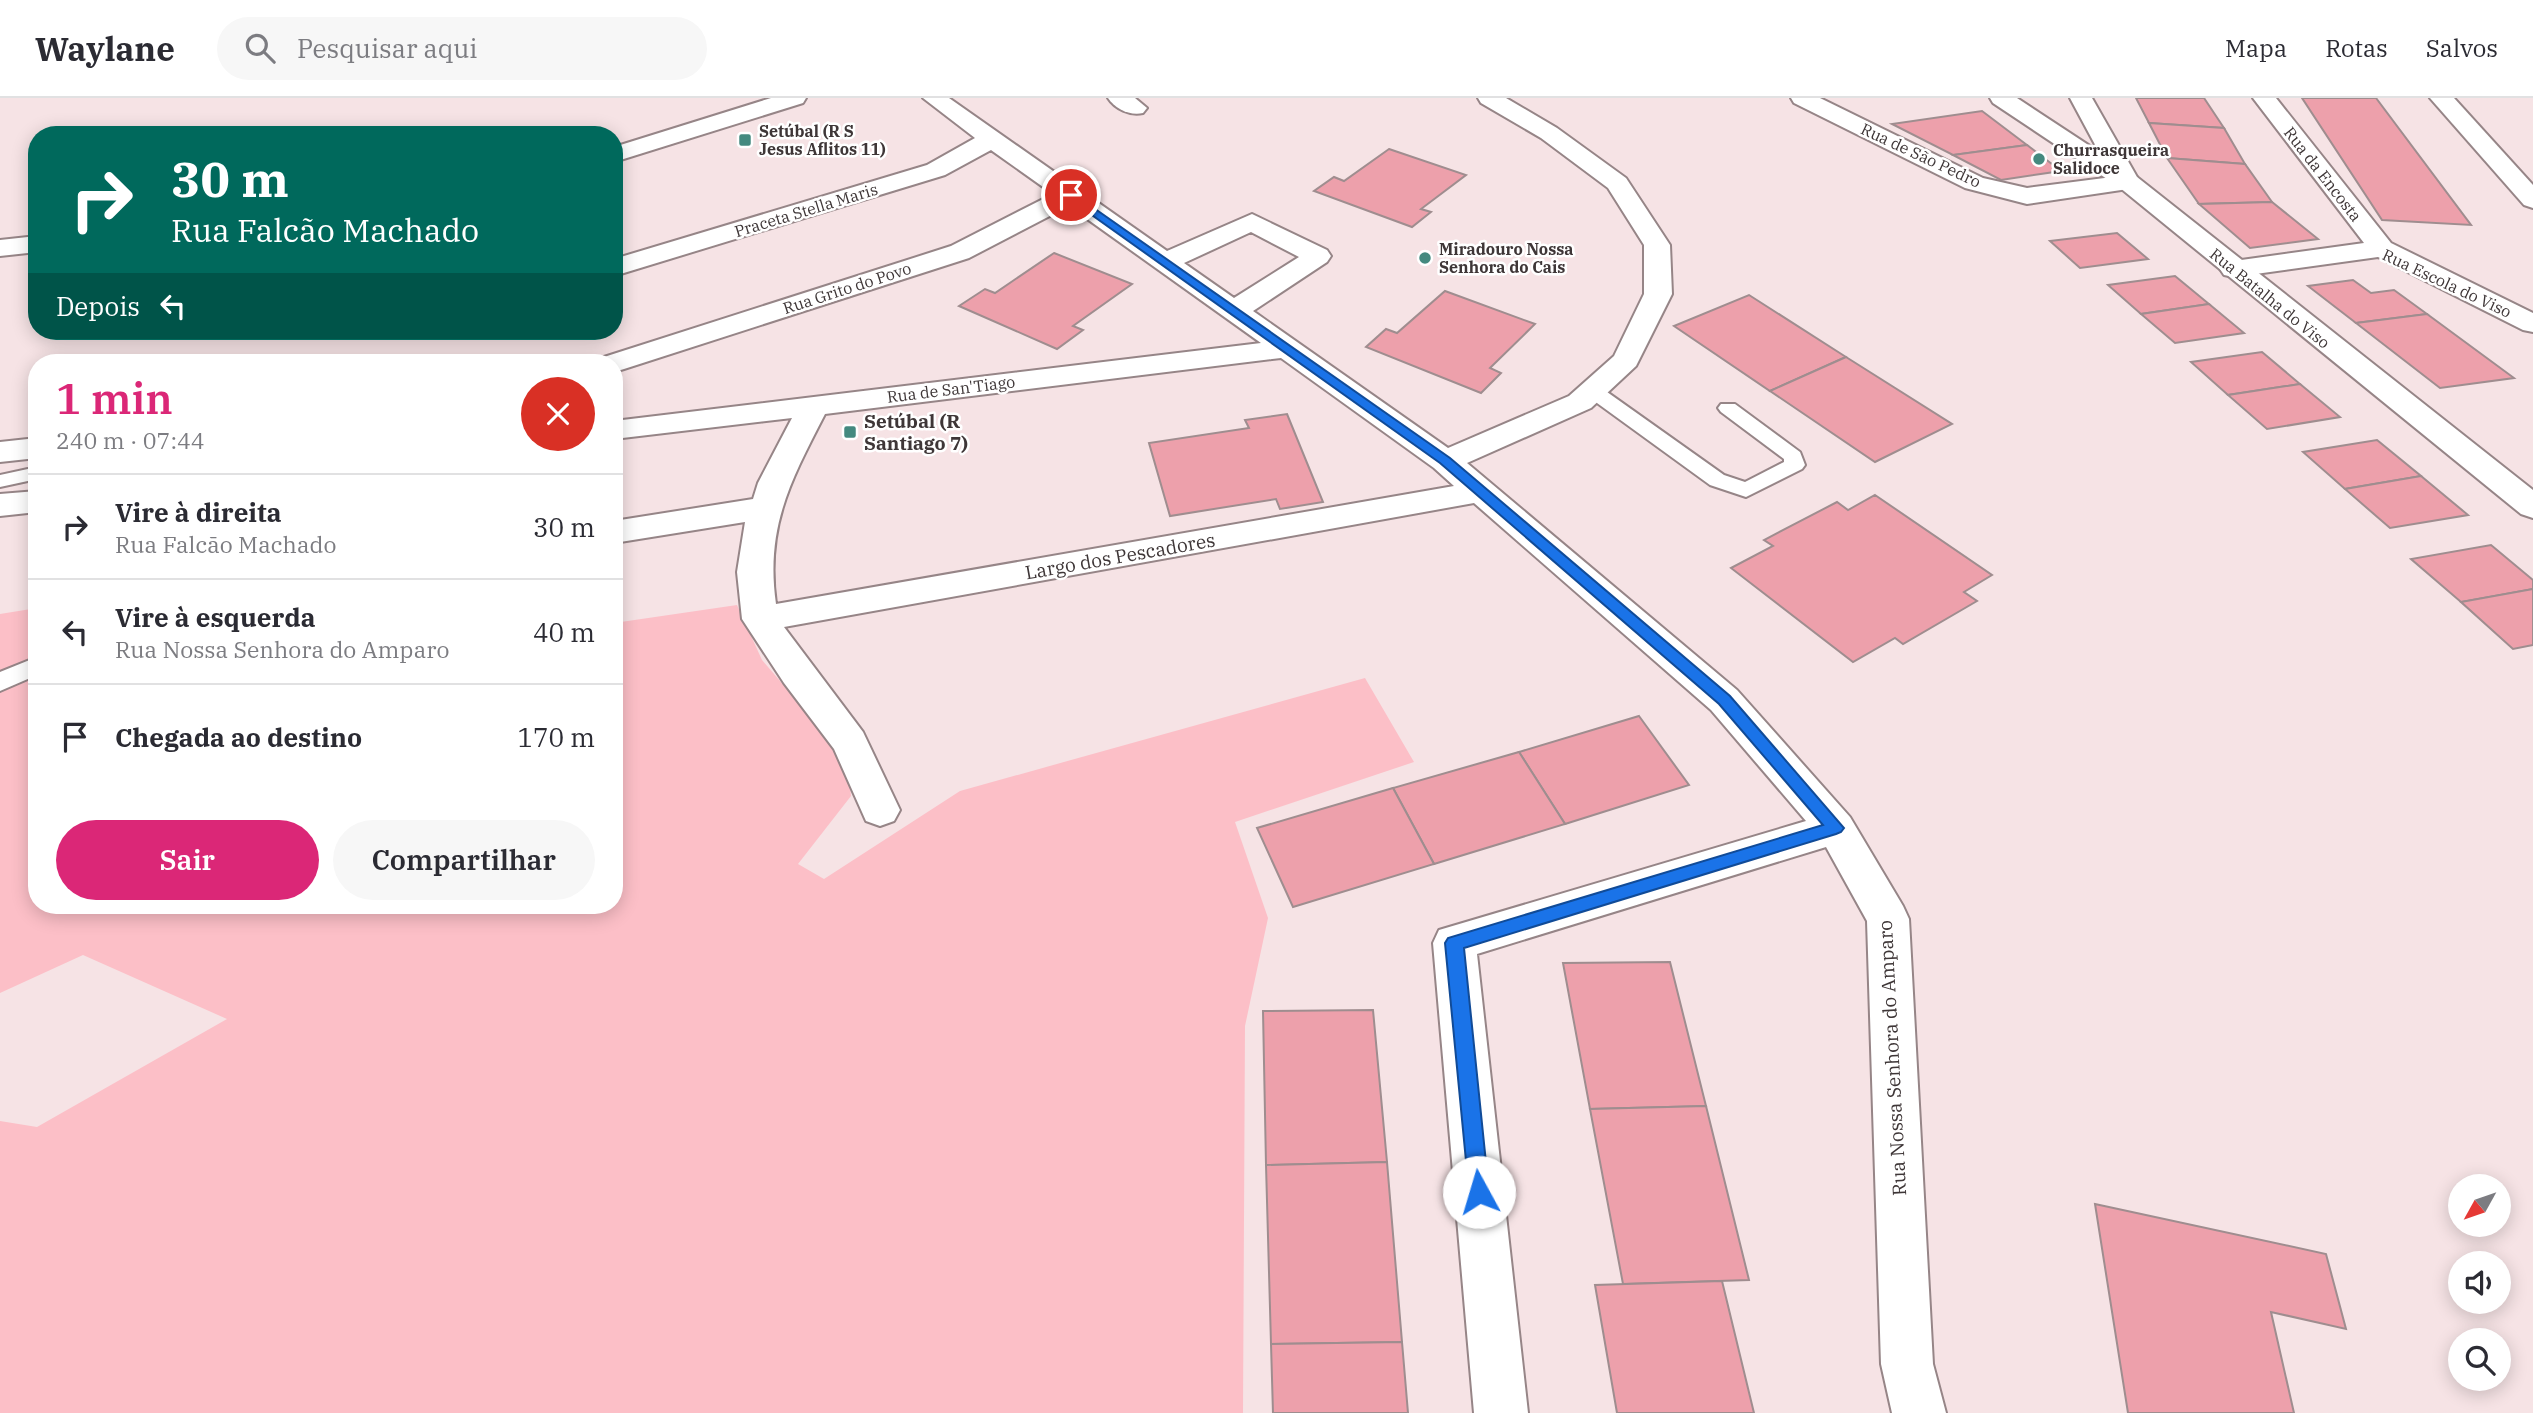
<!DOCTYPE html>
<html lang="pt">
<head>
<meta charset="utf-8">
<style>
  :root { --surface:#fff; --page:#f7f7f7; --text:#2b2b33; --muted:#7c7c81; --line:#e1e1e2; --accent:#db2777 }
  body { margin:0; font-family:"IBM Plex Serif",serif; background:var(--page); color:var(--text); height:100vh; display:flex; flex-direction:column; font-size:26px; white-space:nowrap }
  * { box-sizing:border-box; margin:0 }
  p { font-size:23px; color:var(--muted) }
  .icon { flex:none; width:38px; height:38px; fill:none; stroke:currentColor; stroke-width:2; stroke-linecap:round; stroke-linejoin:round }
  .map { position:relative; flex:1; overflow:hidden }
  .panel { position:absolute; left:28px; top:256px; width:595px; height:560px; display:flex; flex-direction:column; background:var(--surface); border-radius:28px; box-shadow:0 4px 18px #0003 }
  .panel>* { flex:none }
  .hud { position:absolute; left:28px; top:28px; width:595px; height:214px; border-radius:28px; box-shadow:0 4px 18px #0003; background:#00695c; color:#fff; overflow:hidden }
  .needle { width:46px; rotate:230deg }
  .controls { position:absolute; left:2448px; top:1076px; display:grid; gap:14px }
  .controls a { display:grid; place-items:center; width:63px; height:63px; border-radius:50%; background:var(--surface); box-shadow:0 4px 18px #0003; font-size:35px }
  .pin { position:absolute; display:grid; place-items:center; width:60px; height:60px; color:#fff; margin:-30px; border:4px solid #fff; border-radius:50%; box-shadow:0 2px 7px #0007 }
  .me { position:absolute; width:77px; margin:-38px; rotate:354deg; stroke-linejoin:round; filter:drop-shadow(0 0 5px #0008) }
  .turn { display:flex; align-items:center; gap:24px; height:147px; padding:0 28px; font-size:32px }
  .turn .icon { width:91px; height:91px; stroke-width:2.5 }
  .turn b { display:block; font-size:49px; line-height:60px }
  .then { display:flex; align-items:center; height:66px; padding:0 28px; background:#0003; gap:14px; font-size:26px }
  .round { display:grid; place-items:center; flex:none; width:74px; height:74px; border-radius:37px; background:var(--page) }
  .head { display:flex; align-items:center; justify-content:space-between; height:119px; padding:0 28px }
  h1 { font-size:42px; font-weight:600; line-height:52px; color:var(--accent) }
  .action { display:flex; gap:14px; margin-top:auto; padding:14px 28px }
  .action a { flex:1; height:80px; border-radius:42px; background:var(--accent); color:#fff; font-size:28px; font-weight:600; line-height:80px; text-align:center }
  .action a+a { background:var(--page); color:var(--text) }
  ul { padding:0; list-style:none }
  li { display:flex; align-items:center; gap:21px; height:105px; padding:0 28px; border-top:2px solid var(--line) }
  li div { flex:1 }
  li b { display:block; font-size:26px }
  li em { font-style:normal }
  header { display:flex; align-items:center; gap:42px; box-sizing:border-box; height:98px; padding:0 35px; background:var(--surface); border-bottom:2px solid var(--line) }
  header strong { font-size:33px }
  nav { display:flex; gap:38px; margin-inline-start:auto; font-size:24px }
  .search { width:490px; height:63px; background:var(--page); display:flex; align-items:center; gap:18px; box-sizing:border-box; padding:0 24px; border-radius:38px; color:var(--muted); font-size:26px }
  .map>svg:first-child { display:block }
</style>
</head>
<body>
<header>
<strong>Waylane</strong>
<div class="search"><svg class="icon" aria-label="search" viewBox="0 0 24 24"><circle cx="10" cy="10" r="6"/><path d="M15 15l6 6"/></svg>Pesquisar aqui</div>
<nav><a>Mapa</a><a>Rotas</a><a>Salvos</a></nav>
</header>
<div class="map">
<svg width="2533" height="1315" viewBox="0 0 2533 1315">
  <rect width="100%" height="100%" fill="#f6e3e5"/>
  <path fill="#fcbfc7" d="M737,507L762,562L847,661L851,698L798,766L824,781L960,693L1365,580L1414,664L1235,724L1268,820L1245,928L1243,1315H0V1023L37,1029L227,921L83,857L0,895V516L37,510V807H614V525Z"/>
  <g fill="#eda0ab" stroke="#9f8d8f" stroke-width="2">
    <path d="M2136,0H2204L2224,30L2149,25Z"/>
    <path d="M2302,0H2376L2471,127L2382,122Z"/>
    <path d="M1982,13L2027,47L1953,57L1892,26Z"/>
    <path d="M2149,25L2224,30L2245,66L2167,60Z"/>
    <path d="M2027,47L2061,73L2001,82L1953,57Z"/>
    <path d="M1389,51L1466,77L1421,111L1431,114L1412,129L1314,93L1334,79L1344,83Z"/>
    <path d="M2167,60L2245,66L2272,104L2199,106Z"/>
    <path d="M2272,104L2318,141L2250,150L2199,106Z"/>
    <path d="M2117,135L2148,161L2080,170L2050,143Z"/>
    <path d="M1054,155L1132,186L1073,228L1083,232L1057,251L959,208L985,191L995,195Z"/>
    <path d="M2175,178L2209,206L2141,216L2108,187Z"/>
    <path d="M2353,182L2371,195L2394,192L2427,216L2356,225L2308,188Z"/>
    <path d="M1445,193L1535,226L1490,270L1501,275L1481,295L1366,249L1386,231L1397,235Z"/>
    <path d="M1749,197L1846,259L1770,293L1674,228Z"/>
    <path d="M2209,206L2244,235L2175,245L2141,216Z"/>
    <path d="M2427,216L2514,280L2440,290L2356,225Z"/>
    <path d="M2262,254L2300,286L2228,297L2191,264Z"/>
    <path d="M1846,259L1952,326L1875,364L1770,293Z"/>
    <path d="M2300,286L2340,319L2267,331L2228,297Z"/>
    <path d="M1287,316L1323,404L1280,411L1276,401L1170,418L1149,345L1249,330L1245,322Z"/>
    <path d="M2377,342L2421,378L2345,391L2303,354Z"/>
    <path d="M2421,378L2468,417L2390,430L2345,391Z"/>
    <path d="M1875,397L1992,477L1964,494L1977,503L1903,546L1895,540L1853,564L1731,470L1773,448L1764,442L1837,404L1848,412Z"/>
    <path d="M2491,447L2533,482V491L2461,504L2411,461Z"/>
    <path d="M2533,491V547L2513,551L2461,504Z"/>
    <path d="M1639,618L1689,687L1565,726L1519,654Z"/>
    <path d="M1519,654L1565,726L1434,766L1393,690Z"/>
    <path d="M1393,690L1434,766L1293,809L1257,730Z"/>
    <path d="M1670,864L1706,1008L1590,1011L1563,865Z"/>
    <path d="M1373,912L1387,1064L1266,1067L1263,913Z"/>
    <path d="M1706,1008L1749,1182L1623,1186L1590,1011Z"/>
    <path d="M1387,1064L1402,1244L1271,1246L1266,1067Z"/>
    <path d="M2095,1106L2326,1156L2346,1231L2271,1214L2294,1315H2128Z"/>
    <path d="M1722,1183L1754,1315H1617L1595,1187Z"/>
    <path d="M1402,1244L1408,1315H1273L1271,1246Z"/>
  </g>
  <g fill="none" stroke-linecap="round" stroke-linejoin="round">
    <defs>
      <g id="lane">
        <path d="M1593,287L1600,289L1724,377L1745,384L1784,364V361L1721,314L1718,310L1721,306H1735L1800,354L1805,367L1802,371L1746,399L1710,387L1586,297L1583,293Z"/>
        <path d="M37,369V381L0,389V377Z"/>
        <path d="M37,559V577L0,593V574Z"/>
      </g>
      <g id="street">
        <path d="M771,0H806L803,5L614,64V49Z"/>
        <path d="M923,0H949L1167,153L1252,116L1327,152L1331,158L1327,164L1253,213L1448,350L1569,298L1614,258L1644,196V147L1608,90L1541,40L1481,5L1478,0H1506L1557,30L1626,80L1670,147L1672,196L1636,268L1591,310L1467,365L1737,592L1850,719L1903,808L1909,821L1933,1266L1946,1315H1892L1881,1266L1867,823L1826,749L1477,856L1528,1315H1474L1433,845L1439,832L1806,723L1711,612L1474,405L784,529L863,634L900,712L894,723L880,728L866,723L834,651L784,585L742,521L737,474L745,424L614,445V423L753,401L758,385L792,320L614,341V323L1261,245L1069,108L969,160L624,271L614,274V264H600L604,259L951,148L1053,96L991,52L945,77L614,178V161L927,67L975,40ZM1251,134L1299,159L1234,200L1184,165ZM1281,260L1434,370L1454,388L776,506C765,429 791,382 825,316Z"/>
        <path d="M1108,0H1135L1147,10L1143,15C1130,18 1115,11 1108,0Z"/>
        <path d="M1791,0H1820L1983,80L2027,90L2128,77L2137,79L2140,84L2137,89L2128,91L2027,106L1965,90L1794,5Z"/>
        <path d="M2253,0H2276L2391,145L2533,215V234L2523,232L2378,159L2234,179L2224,177L2220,171L2224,165L2234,163L2364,145Z"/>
        <path d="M2430,0H2454L2533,87V110L2524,107Z"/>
        <path d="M37,138V154L0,158V142Z"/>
        <path d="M37,340V360L0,364V344Z"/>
        <path d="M37,393V414L0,418V396Z"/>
      </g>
      <path id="secondary" d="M1990,0H2017L2099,54L2070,0H2092L2137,79L2533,392V420L2521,416L2119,89L1993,5Z"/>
    </defs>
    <use href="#lane" stroke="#968587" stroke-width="4"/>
    <use href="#street" stroke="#968587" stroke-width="4"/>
    <use href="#secondary" stroke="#968587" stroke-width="4"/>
    <use href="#lane" fill="#fff" fill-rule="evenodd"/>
    <use href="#street" fill="#fff" fill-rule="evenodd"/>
    <use href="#secondary" fill="#fff" fill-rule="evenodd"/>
  </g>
  <path fill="#1a73e8" stroke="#114b97" stroke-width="2" d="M1071,94L1450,360L1730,598L1844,730L1841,734L1836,736L1464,850L1489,1094L1486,1101L1479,1104L1472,1101L1469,1094L1445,845L1448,840L1823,727L1719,606L1440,365L1068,100L1066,97Z"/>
  <g fill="#44897f" stroke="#fff" stroke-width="2.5">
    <rect x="738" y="35" width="14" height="14" rx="3.5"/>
    <circle cx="2039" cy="61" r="7"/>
    <circle cx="1425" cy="160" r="7"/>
    <rect x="843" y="327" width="14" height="14" rx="3.5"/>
  </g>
  <g text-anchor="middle" stroke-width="5" stroke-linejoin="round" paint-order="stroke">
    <g font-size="16" font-weight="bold" fill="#3e3637" stroke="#fff" text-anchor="start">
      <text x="759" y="39">Setúbal (R S<tspan x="759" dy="18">Jesus Aflitos 11)</tspan></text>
      <text x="2053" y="58">Churrasqueira<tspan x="2053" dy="18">Salidoce</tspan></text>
      <text x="1439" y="157">Miradouro Nossa<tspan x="1439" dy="18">Senhora do Cais</tspan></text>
    </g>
    <g font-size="16" fill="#3e3637" stroke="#fff">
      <text transform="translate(1921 57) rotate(25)" y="6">Rua de São Pedro</text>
      <text transform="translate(2323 76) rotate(52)" y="6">Rua da Encosta</text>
      <text transform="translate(806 112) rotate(-17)" y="6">Praceta Stella Maris</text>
      <text transform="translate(2447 185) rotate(25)" y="6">Rua Escola do Viso</text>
      <text transform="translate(847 190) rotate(-18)" y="6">Rua Grito do Povo</text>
      <text transform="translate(2270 200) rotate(39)" y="6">Rua Batalha do Viso</text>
      <text transform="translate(951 291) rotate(-7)" y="6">Rua de San'Tiago</text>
    </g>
    <g font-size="19" font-weight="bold" fill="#3e3637" stroke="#fff" text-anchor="start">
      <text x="864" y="330">Setúbal (R<tspan x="864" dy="22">Santiago 7)</tspan></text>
    </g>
    <g font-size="19" fill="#3e3637" stroke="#fff">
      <text transform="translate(1120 458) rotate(-10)" y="7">Largo dos Pescadores</text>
      <text transform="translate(1892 960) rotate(-93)" y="7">Rua Nossa Senhora do Amparo</text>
    </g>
  </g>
</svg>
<div class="controls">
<a><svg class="needle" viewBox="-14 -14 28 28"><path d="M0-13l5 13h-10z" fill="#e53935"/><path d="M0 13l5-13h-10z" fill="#7c7c81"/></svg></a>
<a><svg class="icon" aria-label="sound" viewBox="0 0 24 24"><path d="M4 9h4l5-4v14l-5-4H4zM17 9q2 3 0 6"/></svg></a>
<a><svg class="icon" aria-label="search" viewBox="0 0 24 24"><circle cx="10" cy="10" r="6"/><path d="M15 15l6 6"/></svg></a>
</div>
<div class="pin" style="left:1071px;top:97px;background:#d93025"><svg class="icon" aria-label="arrive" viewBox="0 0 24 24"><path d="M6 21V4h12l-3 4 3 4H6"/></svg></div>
<svg class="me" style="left:1479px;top:1094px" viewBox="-20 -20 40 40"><circle r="19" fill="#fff"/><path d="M0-13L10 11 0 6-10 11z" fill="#1a73e8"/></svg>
<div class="hud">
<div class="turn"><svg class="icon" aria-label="right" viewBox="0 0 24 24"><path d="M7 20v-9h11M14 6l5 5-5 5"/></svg><div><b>30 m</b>Rua Falcão Machado</div></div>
<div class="then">Depois<svg class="icon" aria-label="left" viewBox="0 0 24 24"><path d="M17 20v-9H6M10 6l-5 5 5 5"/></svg></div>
</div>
<section class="panel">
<div class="head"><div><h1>1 min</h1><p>240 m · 07:44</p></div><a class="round" style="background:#d93025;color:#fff"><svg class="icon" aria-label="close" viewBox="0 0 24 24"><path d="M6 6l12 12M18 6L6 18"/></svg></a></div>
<ul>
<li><svg class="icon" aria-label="right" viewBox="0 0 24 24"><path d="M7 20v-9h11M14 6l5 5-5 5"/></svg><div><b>Vire à direita</b><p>Rua Falcão Machado</p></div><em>30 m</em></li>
<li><svg class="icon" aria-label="left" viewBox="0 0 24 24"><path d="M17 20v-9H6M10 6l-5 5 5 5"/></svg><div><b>Vire à esquerda</b><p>Rua Nossa Senhora do Amparo</p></div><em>40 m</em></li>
<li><svg class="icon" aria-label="arrive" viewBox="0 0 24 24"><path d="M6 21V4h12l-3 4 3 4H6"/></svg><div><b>Chegada ao destino</b></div><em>170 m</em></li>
</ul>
<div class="action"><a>Sair</a><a>Compartilhar</a></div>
</section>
</div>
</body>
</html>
